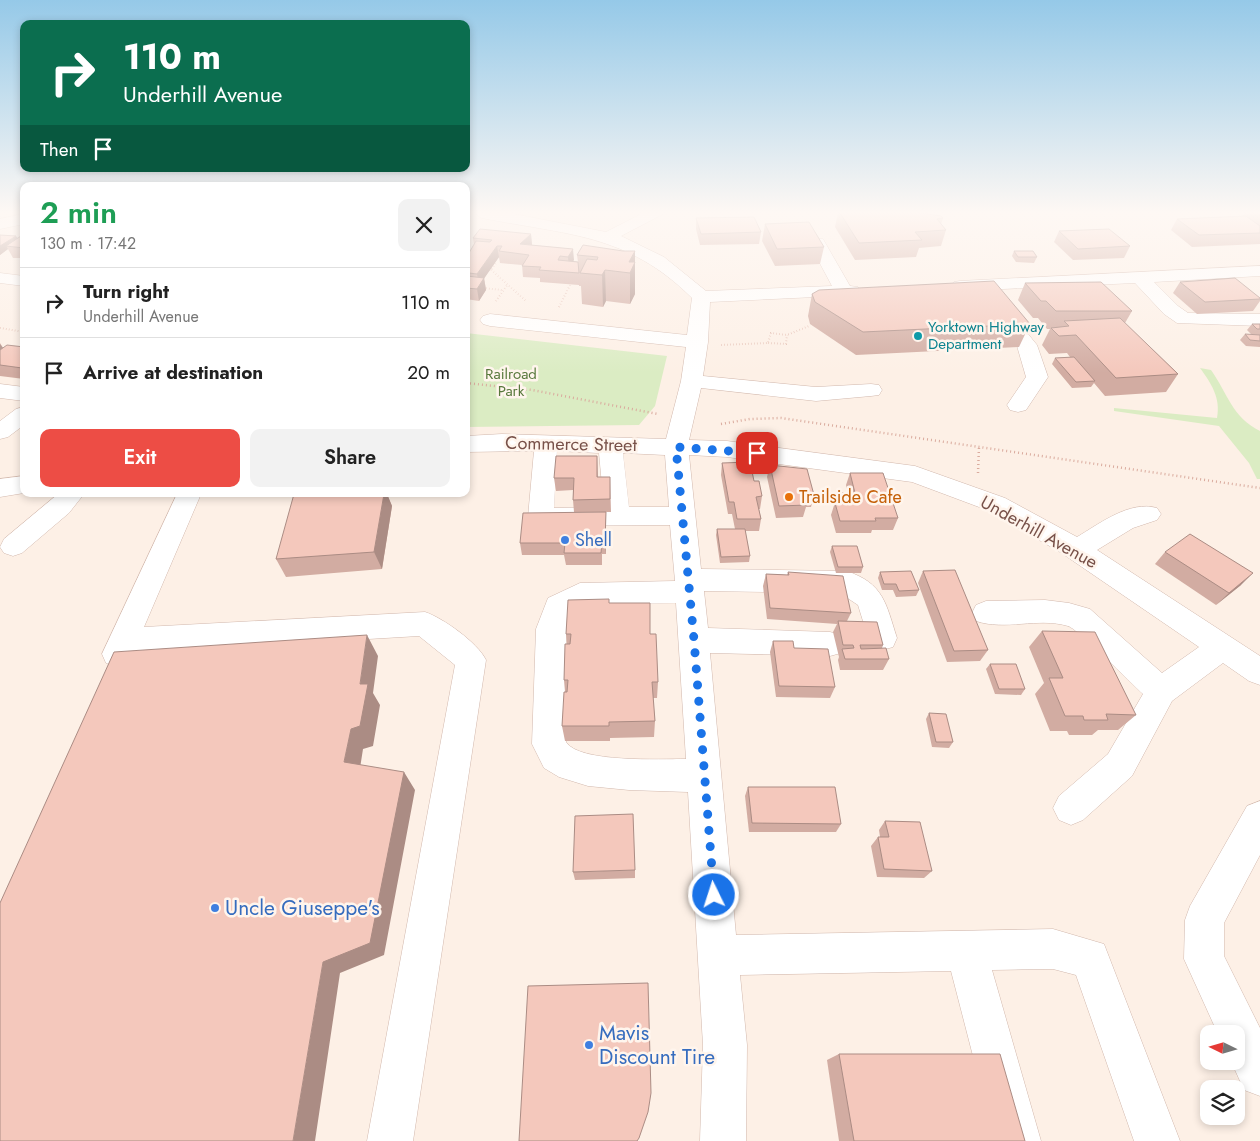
<!DOCTYPE html>
<html lang="en">
<head>
<meta charset="utf-8">
<style>
  :root { --surface:#fff; --page:#f2f2f2; --text:#222; --muted:#767676; --line:#e0e0e0; --accent:#ed4d45 }
  body { margin:0; font-family:Jost,sans-serif; background:var(--page); color:var(--text); height:100vh; display:flex; flex-direction:column; font-size:19px; white-space:nowrap }
  * { box-sizing:border-box; margin:0 }
  p { font-size:16px; color:var(--muted) }
  .icon { flex:none; width:28px; height:28px; fill:none; stroke:currentColor; stroke-width:2; stroke-linecap:round; stroke-linejoin:round }
  .map { position:relative; flex:1; overflow:hidden }
  .details { position:absolute; left:20px; top:182px; width:450px; height:315px; display:flex; flex-direction:column; background:var(--surface); border-radius:10px; box-shadow:0 2px 8px #0003 }
  .details>* { flex:none }
  .guide { position:absolute; left:20px; top:20px; width:450px; height:152px; border-radius:10px; box-shadow:0 2px 8px #0003; background:#0b6e4f; color:#fff; overflow:hidden }
  .needle { width:32px; rotate:275deg }
  .controls { position:absolute; left:1200px; top:1025px; display:grid; gap:10px }
  .controls a { display:grid; place-items:center; width:45px; height:45px; border-radius:10px; background:var(--surface); box-shadow:0 2px 8px #0003; font-size:25px }
  .pin { position:absolute; display:grid; place-items:center; width:42px; height:42px; color:#fff; margin:-21px; border-radius:10px; box-shadow:0 2px 8px #0006 }
  .me { position:absolute; width:55px; margin:-28px; rotate:356deg; stroke-linejoin:round; filter:drop-shadow(0 0 4px #0008) }
  .turn { display:flex; align-items:center; gap:18px; height:105px; padding:0 20px; font-size:22px }
  .turn .icon { width:65px; height:65px; stroke-width:2.5 }
  .turn b { display:block; font-size:35px; line-height:42px }
  .then { display:flex; align-items:center; height:48px; padding:0 20px; background:#0003; gap:10px; font-size:19px }
  .round { display:grid; place-items:center; flex:none; width:52px; height:52px; border-radius:10px; background:var(--page) }
  .summary { display:flex; align-items:center; justify-content:space-between; height:85px; padding:0 20px }
  h1 { font-size:30px; font-weight:600; line-height:38px; color:#1e9e55 }
  .button { display:flex; gap:10px; margin-top:auto; padding:10px 20px }
  .button a { flex:1; height:58px; border-radius:10px; background:var(--accent); color:#fff; font-size:20px; font-weight:600; line-height:58px; text-align:center }
  .button a+a { background:var(--page); color:var(--text) }
  ul { padding:0; list-style:none }
  li { display:flex; align-items:center; gap:15px; height:70px; padding:0 20px; border-top:1px solid var(--line) }
  li div { flex:1 }
  li b { display:block; font-size:19px }
  li em { font-style:normal }
  .map>svg:first-child { display:block }
</style>
</head>
<body>
<div class="map">
<svg width="1260" height="1141" viewBox="0 0 1260 1141">
  <rect width="100%" height="100%" fill="#fdf0e6"/>
  <g fill="#dbecc3">
    <path d="M466,333L667,356L655,406L639,425L466,427Z"/>
    <path d="M1200,368L1211,370C1228,394 1232,417 1260,431V479H1257L1249,463L1219,426L1114,411V408L1217,418C1221,398 1211,383 1200,368Z"/>
  </g>
  <g fill="none" stroke-linecap="round" stroke-linejoin="round">
    <defs>
      <g id="minor">
        <path d="M474,213H509L606,232L643,213H665L621,236L664,257L706,291L832,286L809,243L811,239H823L850,286L858,287L861,291L858,295L710,302L708,342L703,376L816,387L871,384L879,385L882,390L879,395L871,396L816,401L701,388L689,440L727,441L915,466L1005,498L1077,537C1099,524 1130,500 1157,508L1161,514L1157,520L1133,528L1097,550L1260,656V685L1249,681L1223,663L1172,701L1132,776L1083,820L1071,825L1059,820L1053,808L1059,796L1108,754L1143,694C1131,683 1077,628 1068,626C1038,617 1005,631 976,621L972,613L976,605L986,601L1045,600L1069,603L1090,609L1162,673L1199,647L1060,552L987,510L912,482L727,457L689,455L701,569L846,571C884,583 886,604 897,638L893,647L882,650L871,647L858,605L840,593L704,591L708,628L830,632L841,635L845,644L841,653L830,656L710,653L736,935L1053,929L1104,944L1180,1141H1134L1076,975L1053,969L992,970L1041,1141H995L951,971L740,975L747,1045L746,1141H700L703,1045L688,792L629,790L588,786L559,777L544,768L532,744L536,629L548,598L580,583L675,581L670,525L541,526L532,524L528,517L534,451L466,452V436L502,434L666,439L681,381L686,347L490,326L483,324L480,320L483,316L490,314L687,335L692,298C627,233 566,235 482,218ZM557,451L599,453L604,507L554,508ZM623,453L665,455L669,507H629ZM676,603L686,759C661,759 579,763 566,742V629L571,612L583,605Z"/>
        <path d="M24,214V224L0,229V219Z"/>
        <path d="M1260,266V276L1154,282L1178,306L1188,313L1260,314V326L1177,323L1164,314L1135,283L960,291L954,290L951,286L954,282L960,281Z"/>
        <path d="M0,273L24,276V286L0,283Z"/>
        <path d="M999,305L1006,307L1037,345L1048,377L1026,410L1018,412L1010,410L1007,405L1026,377L1017,346L989,311L992,307Z"/>
        <path d="M0,384L24,387V401L0,398Z"/>
        <path d="M24,407V425L8,437L0,439V421L16,409Z"/>
        <path d="M24,476V493L0,497V479Z"/>
        <path d="M58,494H84L69,513L22,553L13,556L4,553L0,547L4,539Z"/>
        <path d="M177,494H201L144,627L425,612C443,618 478,643 486,660L413,1141H367L455,665L419,636L133,653L128,663L117,667L106,663L102,654Z"/>
        <path d="M1260,801V855L1224,923V956L1260,1028V1096L1244,1090L1231,1061H1236V1034H1218L1184,959L1185,920L1190,906L1247,806Z"/>
      </g>
    </defs>
    <use href="#minor" stroke="#d2b8ad" stroke-width="1"/>
    <g stroke="#daab9e" stroke-width="2" stroke-dasharray="0.5 2.5" stroke-linecap="butt">
      <path d="M489,268L527,302"/>
      <path d="M492,269L496,263"/>
      <path d="M483,288L502,290"/>
      <path d="M496,301L508,284"/>
      <path d="M559,307L570,285"/>
      <path d="M0,328L24,332"/>
      <path d="M768,343L786,344L787,335"/>
      <path d="M721,345L768,343L771,333L787,335L809,326"/>
    </g>
    <g stroke="#daab9e" stroke-width="2.5" stroke-dasharray="1 3" stroke-linecap="butt">
      <path d="M466,383L532,390L658,414"/>
      <path d="M721,424L750,419L781,418L1260,488"/>
      <path d="M978,473L979,447"/>
    </g>
    <use href="#minor" fill="#fff" fill-rule="evenodd"/>
  </g>
  <g fill="#d2aca2">
    <path d="M838,213H921L943,218L941,224L946,230L941,246L919,248L916,257L855,260L835,227Z"/>
    <path d="M1244,213H1260V244L1192,247L1171,230L1177,219L1242,217Z"/>
    <path d="M696,218L761,232L759,244L700,245L696,229Z"/>
    <path d="M765,224L824,247L820,264L775,266L762,241Z"/>
    <path d="M1059,231L1130,246L1124,258L1073,260L1054,242Z"/>
    <path d="M24,234V258H13L8,249L0,255V235L17,238Z"/>
    <path d="M531,234L532,245L573,249V261L578,262L577,255L635,251V294L630,304L606,301L603,307L582,304L581,286H579V285L540,282V278L523,277L522,265L500,263L499,257L484,278L486,290L479,301L466,299V258L474,245L473,238Z"/>
    <path d="M1014,251L1037,257L1034,263L1016,262L1012,256Z"/>
    <path d="M1180,282L1260,298V301L1253,311L1197,314L1173,293Z"/>
    <path d="M1025,283L1132,311L1125,323L1178,374L1166,392L1105,396L1094,383L1091,387L1072,388L1052,364L1055,358L1070,357L1067,353L1049,354L1042,345L1050,329H1047L1038,318H1033L1018,300Z"/>
    <path d="M812,294L1030,324L1019,347L856,355L810,324L808,316Z"/>
    <path d="M1252,324H1260V347L1246,346L1240,340L1245,334L1252,335L1247,330Z"/>
    <path d="M0,343L3,348L24,347V379L0,376Z"/>
    <path d="M597,456L598,477H610L611,512H574L573,500V490L556,491L554,478Z"/>
    <path d="M722,463L754,481L762,496L760,509H759L761,519L759,531H745L750,556L749,562L720,563L716,535L717,529H735L732,514H728L721,475Z"/>
    <path d="M770,465L814,495L811,507H806L803,517L776,518L767,477Z"/>
    <path d="M850,473L898,518L893,530H872L871,533H836L831,515L838,493H848L846,485Z"/>
    <path d="M304,494H387L392,506L382,569L286,577L276,559Z"/>
    <path d="M606,512V554H602V565H566L564,555H522L520,543Z"/>
    <path d="M832,546L863,567L861,573H836L830,552Z"/>
    <path d="M1165,552L1241,585L1216,605L1155,564Z"/>
    <path d="M923,571L988,650L980,661L947,662L918,583Z"/>
    <path d="M788,572L851,613L847,621L883,645L882,648L889,659L883,670H840L838,660L839,657L833,632L837,624L767,619L763,586L766,574L787,575Z"/>
    <path d="M880,572L919,590L916,596L896,597L893,590H882L878,578Z"/>
    <path d="M609,603L650,634L658,682L657,698H653L655,721L654,737L610,738V741H565L562,726L565,692L564,680L567,644L566,634Z"/>
    <path d="M1042,631L1136,715L1118,730H1098L1092,735H1069L1067,731H1050L1035,694L1044,683L1029,647Z"/>
    <path d="M773,641L794,648L835,687L830,698L776,697L770,652Z"/>
    <path d="M990,664L1025,689L1021,695L995,694L986,669Z"/>
    <path d="M929,713L953,742L949,748L932,747L926,719Z"/>
    <path d="M748,787L841,824L836,832H749L745,796Z"/>
    <path d="M885,821L932,871L924,878L877,877L871,846L878,837H880L879,830Z"/>
    <path d="M635,870V878L575,880L573,872Z"/>
    <path d="M839,1054L1025,1141H839L827,1060Z"/>
  </g>
  <g fill="#ab8c84">
    <path d="M531,234L532,245L520,244Z"/>
    <path d="M16,236L20,242L6,246L8,249L0,255V246Z"/>
    <path d="M497,246L499,257L479,286L477,274Z"/>
    <path d="M573,249L574,260L569,269L568,257Z"/>
    <path d="M635,251V294L630,304V273L629,262Z"/>
    <path d="M605,270L606,301L603,307L602,275Z"/>
    <path d="M484,278L486,290L479,301L477,289Z"/>
    <path d="M0,344L7,353L0,359Z"/>
    <path d="M384,494H387L392,506L382,569L374,552Z"/>
    <path d="M606,512V554L605,542Z"/>
    <path d="M1253,573L1241,585L1216,605L1229,593Z"/>
    <path d="M367,635L378,656L373,693L380,705L373,746L363,749L358,781L344,762L360,684Z"/>
    <path d="M404,772L415,790L384,955L340,973L315,1141H293L323,962Z"/>
  </g>
  <g fill="#f4c8bc" stroke="#ab8c84">
    <path d="M840,213H921L941,216L943,218L937,219L946,230L915,232L922,240L859,243Z"/>
    <path d="M1246,216L1260,226V233L1199,235L1177,219Z"/>
    <path d="M754,217L761,232L701,234L696,218Z"/>
    <path d="M809,222L824,247L777,249L765,224Z"/>
    <path d="M480,229L531,234L520,244L573,249L568,257L560,256L558,260L578,262L579,273L539,270L541,267L522,266L529,255L499,251L502,246H497L477,274L469,273L467,276L484,278L477,289L466,288V258L476,241L490,242L492,240L473,238Z"/>
    <path d="M1109,229L1130,246L1078,249L1059,231Z"/>
    <path d="M24,234V248L6,246Z"/>
    <path d="M0,235L16,236L0,246Z"/>
    <path d="M583,245L623,251H635L629,262H635L630,273L605,270L602,275L580,273L587,259L597,260L598,257L577,255Z"/>
    <path d="M1014,251H1033L1037,257H1018Z"/>
    <path d="M1235,278L1260,298V299L1205,302L1180,282Z"/>
    <path d="M994,281L1030,324L863,332L815,302L812,294L819,290Z"/>
    <path d="M1101,282L1132,311H1056L1046,301H1041L1025,283Z"/>
    <path d="M1120,318L1178,374L1116,378L1076,335L1059,336L1051,328L1069,326L1064,321Z"/>
    <path d="M1252,324H1260V329H1257Z"/>
    <path d="M1245,334L1260,335V341L1250,340Z"/>
    <path d="M7,345L24,347V367L22,368L0,365V350Z"/>
    <path d="M1074,357L1095,381L1076,382L1055,358Z"/>
    <path d="M556,456H597V477H610V499L573,500L574,478H554Z"/>
    <path d="M750,462L754,481H759L762,496L756,497L761,519H737L734,502H729L722,463Z"/>
    <path d="M770,465L807,469L814,495H805L807,505L779,506Z"/>
    <path d="M850,473H883L898,518H875L876,521H840L835,503H841L838,493H855Z"/>
    <path d="M294,494H384L374,552L276,559Z"/>
    <path d="M606,512L605,542H602L601,553H564L565,543H520L523,513Z"/>
    <path d="M717,529H745L750,556L721,557Z"/>
    <path d="M1190,534L1253,573L1229,593L1165,552Z"/>
    <path d="M832,546H857L863,567H838Z"/>
    <path d="M955,570L988,650L954,651L923,571Z"/>
    <path d="M911,571L919,590L899,591L896,584H884L880,572Z"/>
    <path d="M788,572L843,576L851,613L770,608L766,574L789,575Z"/>
    <path d="M609,599V603H650V634H656L658,682H652L655,721L609,722V726H562L564,692H567L568,680H564L565,644H570L571,634H566L568,600Z"/>
    <path d="M838,621L877,622L883,645H860L861,649L886,648L889,659H845L842,649L854,648L853,645H843Z"/>
    <path d="M1042,631L1095,632L1136,715L1106,714L1108,720H1084L1083,716H1065L1049,678H1063Z"/>
    <path d="M367,635L360,684H368L360,726L351,729L344,762L404,772L370,943L323,962L293,1141H0V903L114,652Z"/>
    <path d="M773,641H793L794,648L828,649L835,687L779,686Z"/>
    <path d="M990,664H1016L1025,689H999Z"/>
    <path d="M929,713L946,714L953,742H936Z"/>
    <path d="M748,787H835L841,824L752,823Z"/>
    <path d="M633,814L635,870L573,872L575,816Z"/>
    <path d="M885,821L920,822L932,871L884,869L878,837H889Z"/>
    <path d="M648,983L651,1093L648,1112L639,1138L637,1141H519L528,986Z"/>
    <path d="M839,1054H1000L1025,1141H854Z"/>
  </g>
  <linearGradient id="sky" x2="0" y2="1"><stop stop-color="#95c9e8"/><stop offset="0.57" stop-color="#fef8f4"/><stop offset="1" stop-color="#fef8f4" stop-opacity="0"/></linearGradient>
  <rect width="1260" height="373" fill="url(#sky)"/>
  <g fill="none" stroke-linecap="round" stroke-linejoin="round">
    <path stroke="#1a73e8" stroke-width="9" stroke-dasharray="0 16.2" d="M714,895L694,640L676,447L757,453"/>
  </g>
  <circle fill="#0f9aa8" stroke="#fff5ed" stroke-width="2" cx="918" cy="336" r="5"/>
  <circle fill="#e8710a" stroke="#fff5ed" stroke-width="2" cx="789" cy="497" r="5"/>
  <g fill="#3f7fe0" stroke="#fff5ed" stroke-width="2">
    <circle cx="565" cy="540" r="5"/>
    <circle cx="215" cy="908" r="5"/>
    <circle cx="589" cy="1045" r="5"/>
  </g>
  <g text-anchor="middle" stroke-width="5" stroke-linejoin="round" paint-order="stroke">
    <g font-size="15" fill="#0d838f" stroke="#fff5ed" text-anchor="start">
      <text x="928" y="332">Yorktown Highway<tspan x="928" dy="17">Department</tspan></text>
    </g>
    <g font-size="15" fill="#59793d" stroke="#fff5ed">
      <text x="511" y="379">Railroad<tspan x="511" dy="17">Park</tspan></text>
    </g>
    <g font-size="18" fill="#785149" stroke="#fff5ed">
      <text transform="translate(571 444) rotate(1)" y="6">Commerce Street</text>
      <text transform="translate(1039 532) rotate(29)" y="6">Underhill Avenue</text>
    </g>
    <g font-size="18" fill="#c56008" stroke="#fff5ed" text-anchor="start">
      <text x="799" y="503">Trailside Cafe</text>
    </g>
    <g font-size="18" fill="#366cbe" stroke="#fff5ed" text-anchor="start">
      <text x="575" y="546">Shell</text>
    </g>
    <g font-size="21" fill="#366cbe" stroke="#fff5ed" text-anchor="start">
      <text x="225" y="915">Uncle Giuseppe's</text>
      <text x="599" y="1040">Mavis<tspan x="599" dy="24">Discount Tire</tspan></text>
    </g>
  </g>
</svg>
<div class="controls">
<a><svg class="needle" viewBox="-14 -14 28 28"><path d="M0-13l5 13h-10z" fill="#e53935"/><path d="M0 13l5-13h-10z" fill="#767676"/></svg></a>
<a><svg class="icon" aria-label="layers" viewBox="0 0 24 24"><path d="M12 4l9 5-9 5-9-5zM3 14l9 5 9-5"/></svg></a>
</div>
<div class="pin" style="left:757px;top:453px;background:#d93025"><svg class="icon" aria-label="arrive" viewBox="0 0 24 24"><path d="M6 21V4h12l-3 4 3 4H6"/></svg></div>
<svg class="me" style="left:714px;top:895px" viewBox="-20 -20 40 40"><circle r="17" fill="#1a73e8" stroke="#fff" stroke-width="3"/><path d="M0-11L8 9 0 5-8 9z" fill="#fff"/></svg>
<div class="guide">
<div class="turn"><svg class="icon" aria-label="right" viewBox="0 0 24 24"><path d="M7 20v-9h11M14 6l5 5-5 5"/></svg><div><b>110 m</b>Underhill Avenue</div></div>
<div class="then">Then<svg class="icon" aria-label="arrive" viewBox="0 0 24 24"><path d="M6 21V4h12l-3 4 3 4H6"/></svg></div>
</div>
<section class="details">
<div class="summary"><div><h1>2 min</h1><p>130 m · 17:42</p></div><a class="round"><svg class="icon" aria-label="close" viewBox="0 0 24 24"><path d="M6 6l12 12M18 6L6 18"/></svg></a></div>
<ul>
<li><svg class="icon" aria-label="right" viewBox="0 0 24 24"><path d="M7 20v-9h11M14 6l5 5-5 5"/></svg><div><b>Turn right</b><p>Underhill Avenue</p></div><em>110 m</em></li>
<li><svg class="icon" aria-label="arrive" viewBox="0 0 24 24"><path d="M6 21V4h12l-3 4 3 4H6"/></svg><div><b>Arrive at destination</b></div><em>20 m</em></li>
</ul>
<div class="button"><a>Exit</a><a>Share</a></div>
</section>
</div>
</body>
</html>
